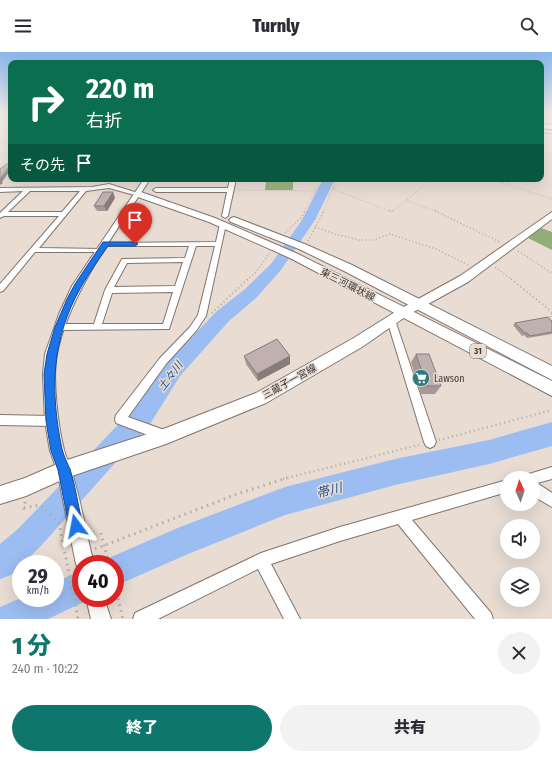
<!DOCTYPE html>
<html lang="ja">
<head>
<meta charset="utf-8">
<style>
  :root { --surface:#fff; --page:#f2f2f3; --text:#2b2b33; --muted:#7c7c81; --accent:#0f766e }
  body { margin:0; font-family:"Fira Sans Condensed","Noto Sans JP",sans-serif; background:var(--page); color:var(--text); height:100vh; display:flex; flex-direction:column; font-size:15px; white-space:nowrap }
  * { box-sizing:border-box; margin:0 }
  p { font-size:13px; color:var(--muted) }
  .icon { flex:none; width:22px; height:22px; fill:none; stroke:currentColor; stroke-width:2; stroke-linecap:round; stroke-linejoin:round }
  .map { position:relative; height:567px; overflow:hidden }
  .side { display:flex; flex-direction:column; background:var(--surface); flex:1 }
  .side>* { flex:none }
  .top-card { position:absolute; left:8px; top:8px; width:536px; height:122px; border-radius:8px; box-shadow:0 4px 16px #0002; background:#0b6e4f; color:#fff; overflow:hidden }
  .needle { width:26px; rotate:357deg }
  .fabs { position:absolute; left:500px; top:419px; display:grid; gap:8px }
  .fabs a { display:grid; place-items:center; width:40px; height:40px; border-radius:50%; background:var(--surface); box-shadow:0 4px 16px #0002; font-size:20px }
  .speed { position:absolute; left:12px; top:503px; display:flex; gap:8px; font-size:20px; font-weight:700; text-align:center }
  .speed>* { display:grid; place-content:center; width:52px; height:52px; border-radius:50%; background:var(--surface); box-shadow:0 4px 16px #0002; line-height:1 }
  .speed small { font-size:10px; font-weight:400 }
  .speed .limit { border:6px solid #d22; background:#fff; color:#111 }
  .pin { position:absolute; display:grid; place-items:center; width:34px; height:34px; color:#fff; margin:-41px -17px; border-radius:50% 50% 50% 0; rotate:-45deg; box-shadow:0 0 4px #0007 }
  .pin .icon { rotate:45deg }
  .me { position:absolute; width:44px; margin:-22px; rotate:347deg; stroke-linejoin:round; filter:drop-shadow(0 0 3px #0008) }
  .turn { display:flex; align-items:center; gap:14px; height:84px; padding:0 12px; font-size:18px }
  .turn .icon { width:52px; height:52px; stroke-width:2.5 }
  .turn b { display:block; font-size:28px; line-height:34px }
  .then { display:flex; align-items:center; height:38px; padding:0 12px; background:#0003; gap:8px; font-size:15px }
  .round { display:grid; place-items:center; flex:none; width:42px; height:42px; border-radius:21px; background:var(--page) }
  .summary { display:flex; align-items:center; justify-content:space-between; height:68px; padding:0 12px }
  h1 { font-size:24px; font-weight:800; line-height:30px; color:var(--accent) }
  .action { display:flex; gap:8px; margin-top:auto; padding:8px 12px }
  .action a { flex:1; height:46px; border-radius:24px; background:var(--accent); color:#fff; font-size:16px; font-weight:800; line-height:46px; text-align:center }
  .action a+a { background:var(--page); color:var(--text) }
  header { display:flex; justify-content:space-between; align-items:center; height:52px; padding:0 12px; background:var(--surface); font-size:18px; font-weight:800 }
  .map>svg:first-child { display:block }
</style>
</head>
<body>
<header><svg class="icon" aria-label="menu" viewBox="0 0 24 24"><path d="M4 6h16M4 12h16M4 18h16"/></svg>Turnly<svg class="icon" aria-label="search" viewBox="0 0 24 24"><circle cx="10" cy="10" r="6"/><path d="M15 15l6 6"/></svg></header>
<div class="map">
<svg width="552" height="567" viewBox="0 0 552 567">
  <rect width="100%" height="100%" fill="#e8dcd3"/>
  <g fill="#92ae78">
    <path d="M283,127H293V138H265L266,129H283Z"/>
    <path d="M541,176L552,180V198L528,186Z"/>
  </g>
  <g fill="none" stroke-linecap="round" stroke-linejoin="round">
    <g fill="#9cbdf1" fill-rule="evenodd">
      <path d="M323,127H335L315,168L281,218L256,246L229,269L180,324L150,372L39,496L11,523L0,527V492L19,476L134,356L166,312L217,259L244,238L271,212L302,168Z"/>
      <path d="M552,370V394L489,412L395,433L285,463L188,502L115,534V512H102L104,508L180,475L285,435L395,407L489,388Z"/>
      <path d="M81,519V546H92L48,567H0V555L21,546H55V530Z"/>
    </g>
    <defs>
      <g id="minor">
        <path d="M541,78L552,79V81L541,80Z"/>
        <path d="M230,127H236L228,164L225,166L222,164L227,140H156L153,138L156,136H228Z"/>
        <path d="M109,132L141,142L138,144L109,136L86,139L39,196L101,197L103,198V200H35L3,239L0,240V232L59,164H4L0,166V161L23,139L0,140V136L92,135ZM30,139H80L62,160H8Z"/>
        <path d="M223,170L226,172L206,264L196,279L166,312L128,365L170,380L172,384L170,388L166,390L116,371L115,367L116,363L160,306L190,275L198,263L215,194H196L169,277L59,278L55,275L59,272H94L105,238L122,207L185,206L189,194H106L104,193V191L216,190L220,172ZM183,210L175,234L114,235L127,211ZM173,240L163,272H102L112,241Z"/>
        <path d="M391,265L395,268L436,390L434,394L430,396L426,394L424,390L387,268Z"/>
        <path d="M0,363L52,364L56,365L58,369L56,373L52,374L0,373Z"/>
        <path d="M552,415V427L537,431L552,441V455L533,444V426H527L529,422Z"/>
        <path d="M507,428V440L412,468L491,561L493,567H475L398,472L340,489L271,512L300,567H284L258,517L158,567H133L135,561L261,501L340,475Z"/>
      </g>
      <g id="tertiary">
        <path d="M144,127H150C117,179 69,241 57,302C52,327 58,373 64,398C66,405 69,411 71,418C81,448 86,481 94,512H81V519L79,518L76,512L57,418L50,399L45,369L43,322L45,302L59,262L72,234Z"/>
        <path d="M86,546H104L111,567H91Z"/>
      </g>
      <path id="secondary" d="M552,160V167L468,230L408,263L362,295L266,351L166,392L66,426L26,444L0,452V434L25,426L64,409L166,376L256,341L352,287L400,257L460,224Z"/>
      <g id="primary">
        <path d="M138,139L215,166L298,202L552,329V344L290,206L209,170L135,144L134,142Z"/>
        <path d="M234,165L307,193L352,213L552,314V328L344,219L299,197L231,170L229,168L231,166Z"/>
      </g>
      <path id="motorway" d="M541,72L552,73V77L541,76Z"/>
    </defs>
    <use href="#minor" stroke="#80756e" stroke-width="2"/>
    <use href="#tertiary" stroke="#80756e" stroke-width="2"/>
    <use href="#secondary" stroke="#80756e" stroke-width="2"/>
    <use href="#primary" stroke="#80756e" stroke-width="2"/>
    <use href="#motorway" stroke="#80756e" stroke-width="2"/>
    <g stroke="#b5aba4" stroke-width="1" stroke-dasharray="0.5 1.5" stroke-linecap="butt">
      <path d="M541,63L552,65"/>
      <path d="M0,64H11"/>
      <path d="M0,81L11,74"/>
      <path d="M541,90L545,85"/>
      <path d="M0,92L11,91"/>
      <path d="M347,127L333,137L392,160"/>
      <path d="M490,127L552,147"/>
      <path d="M507,132L511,127"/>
      <path d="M237,138L316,139"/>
      <path d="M406,148L437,160"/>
      <path d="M304,160L322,127"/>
      <path d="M323,160L337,127"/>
      <path d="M392,160L432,127"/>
    </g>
    <g stroke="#b5aba4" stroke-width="1.5" stroke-dasharray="1 2.5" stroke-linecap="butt">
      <path d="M389,159H393"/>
      <path d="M435,159L500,190"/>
      <path d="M315,175L335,182L359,188H373L390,182L436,197L468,213"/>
      <path d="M285,181L301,166L305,159"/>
      <path d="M308,189L324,159"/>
      <path d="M518,199L552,221"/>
      <path d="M495,215L512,228"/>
      <path d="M247,228L255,221L270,201"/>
    </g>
    <g stroke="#b5aba4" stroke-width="2" stroke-dasharray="1 3" stroke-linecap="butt">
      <path d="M511,227L552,260"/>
      <path d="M212,261L248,227"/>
      <path d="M552,261L550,263L552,269"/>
    </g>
    <g stroke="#b5aba4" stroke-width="2.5" stroke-dasharray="1 3.5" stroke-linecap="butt">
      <path d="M439,388L552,358"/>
      <path d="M283,427L419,393"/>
    </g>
    <g stroke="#b5aba4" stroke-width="3" stroke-dasharray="1.5 4.5" stroke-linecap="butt">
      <path d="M25,450L24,456L40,453L59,471L78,567"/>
      <path d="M101,481L109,512"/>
      <path d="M95,497L237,442L287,426"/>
      <path d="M115,535L123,567"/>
    </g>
    <use href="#minor" fill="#fff" fill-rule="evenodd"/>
    <use href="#tertiary" fill="#fff" fill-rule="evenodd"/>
    <use href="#secondary" fill="#fff" fill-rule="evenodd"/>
    <use href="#primary" fill="#fff" fill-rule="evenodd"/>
    <use href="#motorway" fill="#fff" fill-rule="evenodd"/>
  </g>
  <g fill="#a59896">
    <path d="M115,146L107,159H97L94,154Z"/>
    <path d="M552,270V282L527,286L524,283L522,284L513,273L515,271Z"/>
    <path d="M416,302L441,334L435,342H421L411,310Z"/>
    <path d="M244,304H290V312L258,329L246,312Z"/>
  </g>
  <g fill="#867c7a">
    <path d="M11,112V117L2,130L3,131L0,133V127Z"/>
    <path d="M113,140L115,146L107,159L104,154Z"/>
    <path d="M290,304V312L258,329L257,322Z"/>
  </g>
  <g fill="#c0b1af" stroke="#867c7a">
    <path d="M10,110L11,111V112L0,127V117Z"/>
    <path d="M103,140H113L104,154H94Z"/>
    <path d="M548,265L552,270V280L530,284L527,281H525L515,271Z"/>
    <path d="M277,287L290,304L257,322L244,304Z"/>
    <path d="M416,302H429L441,334H427Z"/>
  </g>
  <linearGradient id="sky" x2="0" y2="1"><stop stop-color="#89b8ec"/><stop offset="0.44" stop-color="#f5efeb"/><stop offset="1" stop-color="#f5efeb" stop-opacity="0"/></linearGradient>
  <rect width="552" height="142" fill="url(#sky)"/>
  <path fill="#1a73e8" stroke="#114b97" d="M103,190H135L138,192L135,194H108C99,207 89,221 81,235C51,288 50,339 62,397C64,404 67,411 70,417C76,435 78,455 83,474L81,479L76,481L71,479L69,474L58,418L51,399L46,369L44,322L47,302L55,275L67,247L75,232Z"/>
  <defs>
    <symbol id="supermarket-disc" viewBox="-11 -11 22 22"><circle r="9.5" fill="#327a82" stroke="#e8dcd3"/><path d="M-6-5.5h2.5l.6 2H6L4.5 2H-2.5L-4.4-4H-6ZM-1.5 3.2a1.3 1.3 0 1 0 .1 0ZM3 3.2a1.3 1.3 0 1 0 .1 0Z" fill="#fff"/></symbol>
  </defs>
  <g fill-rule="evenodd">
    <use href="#supermarket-disc" x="411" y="316" width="20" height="20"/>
  </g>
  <g text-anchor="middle" stroke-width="3" stroke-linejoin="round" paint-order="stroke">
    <rect fill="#e8dcd3" stroke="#726b66" stroke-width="1" x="470" y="292" width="16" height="14" rx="3"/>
    <g font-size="9" font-weight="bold" fill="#3f3a37">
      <text x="478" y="302">31</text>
    </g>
    <g font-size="10" fill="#3f3a37" stroke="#e8dcd3">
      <text transform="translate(348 232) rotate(27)" y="4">東三河環状線</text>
      <text transform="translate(289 329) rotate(-29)" y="4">三蔵子一宮線</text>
    </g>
    <g font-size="10" fill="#3f3a37" stroke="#e8dcd3" text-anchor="start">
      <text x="434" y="330">Lawson</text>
    </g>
    <g font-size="11" font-style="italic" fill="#264e8b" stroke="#e8dcd3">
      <text transform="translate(170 324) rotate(-53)" y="4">土々川</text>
    </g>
    <g font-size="13" font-style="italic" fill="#264e8b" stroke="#e8dcd3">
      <text transform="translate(329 438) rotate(-14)" y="5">帯川</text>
    </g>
  </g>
</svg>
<div class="fabs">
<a><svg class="needle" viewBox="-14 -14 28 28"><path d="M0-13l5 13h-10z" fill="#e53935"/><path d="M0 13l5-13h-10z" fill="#7c7c81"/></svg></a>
<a><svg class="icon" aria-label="sound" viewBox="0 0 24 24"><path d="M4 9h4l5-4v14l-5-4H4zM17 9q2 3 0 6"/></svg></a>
<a><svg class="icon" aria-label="layers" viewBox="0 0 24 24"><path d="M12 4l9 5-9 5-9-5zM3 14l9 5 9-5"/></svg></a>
</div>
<div class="speed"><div>29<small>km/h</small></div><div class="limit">40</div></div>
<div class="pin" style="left:135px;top:192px;background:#d93025"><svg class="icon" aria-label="arrive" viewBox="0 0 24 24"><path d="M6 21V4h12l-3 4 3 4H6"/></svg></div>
<svg class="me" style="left:76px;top:474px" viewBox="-20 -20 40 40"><path d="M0-17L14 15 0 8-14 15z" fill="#1a73e8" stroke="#fff" stroke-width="4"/></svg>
<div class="top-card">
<div class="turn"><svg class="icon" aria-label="right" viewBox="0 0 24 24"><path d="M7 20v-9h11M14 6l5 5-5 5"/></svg><div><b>220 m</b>右折</div></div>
<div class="then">その先<svg class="icon" aria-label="arrive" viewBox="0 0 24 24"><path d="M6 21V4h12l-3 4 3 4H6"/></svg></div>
</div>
</div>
<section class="side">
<div class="summary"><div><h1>1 分</h1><p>240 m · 10:22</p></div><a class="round"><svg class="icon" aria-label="close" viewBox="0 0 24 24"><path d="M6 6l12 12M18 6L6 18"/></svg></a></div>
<div class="action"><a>終了</a><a>共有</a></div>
</section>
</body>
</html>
